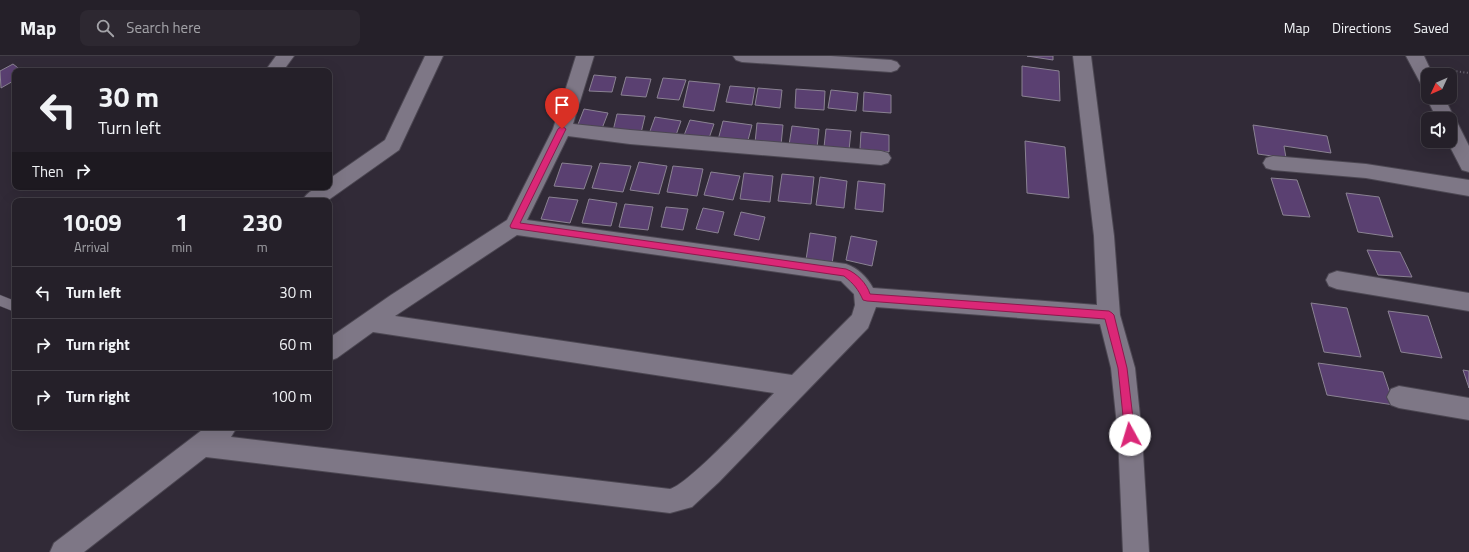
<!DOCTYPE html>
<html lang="en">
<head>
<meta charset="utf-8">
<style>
  :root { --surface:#252029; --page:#2d2831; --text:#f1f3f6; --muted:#a3a3a8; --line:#423e46 }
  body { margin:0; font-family:"Titillium Web",sans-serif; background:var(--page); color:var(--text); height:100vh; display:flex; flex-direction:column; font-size:15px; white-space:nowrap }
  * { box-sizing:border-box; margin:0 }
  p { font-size:13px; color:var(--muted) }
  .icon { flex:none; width:22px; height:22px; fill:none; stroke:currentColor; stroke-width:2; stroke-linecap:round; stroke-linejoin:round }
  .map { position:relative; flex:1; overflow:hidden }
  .details { position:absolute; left:12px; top:142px; width:320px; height:232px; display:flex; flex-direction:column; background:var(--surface); border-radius:8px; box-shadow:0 4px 16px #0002,0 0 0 1px var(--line) }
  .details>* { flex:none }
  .banner { position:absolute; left:12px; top:12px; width:320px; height:122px; border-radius:8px; box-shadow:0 4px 16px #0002,0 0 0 1px var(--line); background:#252029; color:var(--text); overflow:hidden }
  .needle { width:26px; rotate:226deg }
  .tools { position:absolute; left:1421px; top:12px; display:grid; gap:8px }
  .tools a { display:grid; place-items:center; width:36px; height:36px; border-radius:8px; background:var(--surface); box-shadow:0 4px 16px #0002,0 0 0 1px var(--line); font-size:20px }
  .pin { position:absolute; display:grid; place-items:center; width:34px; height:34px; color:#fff; margin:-41px -17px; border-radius:50% 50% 50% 0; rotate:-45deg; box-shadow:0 0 4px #0007 }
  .pin .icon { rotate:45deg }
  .me { position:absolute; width:44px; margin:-22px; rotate:354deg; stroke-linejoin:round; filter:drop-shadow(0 0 3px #0008) }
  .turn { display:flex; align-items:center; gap:14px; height:84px; padding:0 20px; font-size:18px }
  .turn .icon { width:52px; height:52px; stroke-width:2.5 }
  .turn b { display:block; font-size:28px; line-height:34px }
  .then { display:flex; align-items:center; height:38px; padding:0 20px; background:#0003; gap:8px; font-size:15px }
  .eta { display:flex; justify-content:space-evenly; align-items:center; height:68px; text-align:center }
  .eta b { font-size:24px; font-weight:700; line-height:28px }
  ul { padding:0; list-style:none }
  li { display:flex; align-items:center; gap:12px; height:52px; padding:0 20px; border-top:1px solid var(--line) }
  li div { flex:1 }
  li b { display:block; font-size:15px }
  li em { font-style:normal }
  header { display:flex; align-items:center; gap:24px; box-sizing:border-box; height:56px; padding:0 20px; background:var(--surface); border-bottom:1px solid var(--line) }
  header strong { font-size:19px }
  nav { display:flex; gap:22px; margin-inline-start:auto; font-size:14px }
  .search { width:280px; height:36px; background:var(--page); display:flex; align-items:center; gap:10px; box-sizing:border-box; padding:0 14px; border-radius:8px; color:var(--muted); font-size:15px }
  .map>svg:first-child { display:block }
</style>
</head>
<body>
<header>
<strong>Map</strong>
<div class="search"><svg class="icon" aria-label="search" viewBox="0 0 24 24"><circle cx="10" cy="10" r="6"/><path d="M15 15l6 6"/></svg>Search here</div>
<nav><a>Map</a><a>Directions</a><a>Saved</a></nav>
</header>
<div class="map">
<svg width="1469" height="496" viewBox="0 0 1469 496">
  <rect width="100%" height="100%" fill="#312a37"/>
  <g fill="#5a4071" stroke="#8a8292">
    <path d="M1027,0H1053V4Z"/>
    <path d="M13,8L22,15H15V24L1,32L0,15Z"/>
    <path d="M1022,10L1059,15L1060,45L1022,40Z"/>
    <path d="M594,19L616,21L612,36L589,35Z"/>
    <path d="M626,21L651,23L646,41L621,39Z"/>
    <path d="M663,22L686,24L679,44L657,42Z"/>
    <path d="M689,25L720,28L714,55L683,51Z"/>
    <path d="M730,30L755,32L752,49L726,46Z"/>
    <path d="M758,32L782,34L780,52L755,49Z"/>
    <path d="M796,33L825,35L824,54L795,52Z"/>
    <path d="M831,34L858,37L856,55L828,52Z"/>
    <path d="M864,36L891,39V57L863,55Z"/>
    <path d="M584,53L608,57L601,75L577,71Z"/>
    <path d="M617,58L645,60L641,77L613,75Z"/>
    <path d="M655,61L681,65L675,82L649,78Z"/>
    <path d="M690,64L714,68L708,85L683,82Z"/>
    <path d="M723,65L752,69L747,88L718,84Z"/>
    <path d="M757,67L783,69L781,89L755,87Z"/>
    <path d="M1253,69L1327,80L1331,97L1284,90L1286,102L1258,98Z"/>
    <path d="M792,70L819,73L817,92L789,89Z"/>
    <path d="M826,73L851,75L849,94L824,91Z"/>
    <path d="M861,76L889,79V96L860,93Z"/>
    <path d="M1025,85L1065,91L1069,142L1027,137Z"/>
    <path d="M639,106L667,110L659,138L630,134Z"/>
    <path d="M562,107L592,110L584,133L554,130Z"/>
    <path d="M600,107L631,110L623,136L592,132Z"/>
    <path d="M673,110L703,113L697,140L667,136Z"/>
    <path d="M711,116L740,120L733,144L704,139Z"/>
    <path d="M744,117L773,120L770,146L740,143Z"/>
    <path d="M782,118L814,121L811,148L778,145Z"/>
    <path d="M820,121L847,125L844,152L816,149Z"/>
    <path d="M1271,122L1297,124L1310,161L1283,159Z"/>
    <path d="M858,125L885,128L883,156L855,153Z"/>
    <path d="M1346,137L1379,141L1393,181L1358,176Z"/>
    <path d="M549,141L578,144L570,167L541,163Z"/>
    <path d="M589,143L617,147L611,170L582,167Z"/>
    <path d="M625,148L653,151L648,174L619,171Z"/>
    <path d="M666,151L688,153L683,174L661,171Z"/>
    <path d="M703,152L724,156L718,177L696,173Z"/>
    <path d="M741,156L765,161L759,184L734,179Z"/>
    <path d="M810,177L836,181L832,208L806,204Z"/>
    <path d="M851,180L877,185L872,210L846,204Z"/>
    <path d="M1367,194L1400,196L1412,221L1378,219Z"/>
    <path d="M1311,247L1347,252L1361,301L1324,296Z"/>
    <path d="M1388,255L1428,260L1442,302L1401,296Z"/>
    <path d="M1318,307L1383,316L1394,349L1327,339Z"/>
    <path d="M1463,314L1469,315V332Z"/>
  </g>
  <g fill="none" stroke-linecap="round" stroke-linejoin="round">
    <defs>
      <path id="lane" d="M0,239L15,245V256L0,250Z"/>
      <g id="street">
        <path d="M276,0H294L283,15H265Z"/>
        <path d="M425,0H443L399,94L327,145H302C308,134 317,131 329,131V123L385,84Z"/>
        <path d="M576,0H594L573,68L630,74L881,95L888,97L891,102L888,107L881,109L630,88L568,80L527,164L846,208C858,212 867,221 873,232L1097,249L1094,180L1073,0H1091L1114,180L1120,259L1135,312L1142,379L1149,496H1123L1118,379L1111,312L1100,268L876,251L868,272L719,426L692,451L670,457L206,401L84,496H50L54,487L206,371H237L231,381L670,433C689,428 756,355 774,337L373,276L337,302L329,305V282L391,239L507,164L553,73ZM517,179L841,225L854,238L855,249L852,259L792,319L395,260Z"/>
        <path d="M733,0H831L891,4L897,6L900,10L897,14L891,16L742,6L736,4Z"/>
        <path d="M1406,0H1424L1433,19H1428V32L1422,30Z"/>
        <path d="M1428,37V41H1444L1455,63L1454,65L1457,66L1469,90V116L1462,114L1447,85H1450V63H1437L1426,41Z"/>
        <path d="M1273,100L1366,108L1469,124V140L1366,122L1273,114L1266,112L1263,107L1266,102Z"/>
        <path d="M1337,215L1469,237V255L1337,233L1329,230L1326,224L1329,218Z"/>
        <path d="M1399,330L1469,342V364L1399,352L1391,349L1387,341L1391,333Z"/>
      </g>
    </defs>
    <use href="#lane" stroke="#4c4752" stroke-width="1"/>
    <use href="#street" stroke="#4c4752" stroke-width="2"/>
    <path stroke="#6f6975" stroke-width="2" stroke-dasharray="1 2.5" stroke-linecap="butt" d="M1446,14L1469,17"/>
    <use href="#lane" fill="#7e7786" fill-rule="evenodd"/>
    <use href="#street" fill="#7e7786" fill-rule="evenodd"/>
  </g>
  <path fill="#db2777" stroke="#8e194d" d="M562,70L566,73L520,167L846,213C857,217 867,228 870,238L1109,255L1112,257L1114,259L1127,312L1135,379L1134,382L1130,384L1126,382L1125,379L1118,312L1105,263L867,245L863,244C858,233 854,228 844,220L511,172L510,170L558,73Z"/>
</svg>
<div class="tools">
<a><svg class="needle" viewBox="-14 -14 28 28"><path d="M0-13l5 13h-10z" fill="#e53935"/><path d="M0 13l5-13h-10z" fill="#a3a3a8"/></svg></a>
<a><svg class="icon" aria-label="sound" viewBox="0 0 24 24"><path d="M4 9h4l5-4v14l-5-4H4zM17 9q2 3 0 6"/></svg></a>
</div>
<div class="pin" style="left:562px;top:73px;background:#d93025"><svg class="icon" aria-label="arrive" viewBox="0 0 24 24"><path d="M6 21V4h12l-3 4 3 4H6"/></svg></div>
<svg class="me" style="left:1130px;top:379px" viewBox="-20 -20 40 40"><circle r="19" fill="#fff"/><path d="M0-13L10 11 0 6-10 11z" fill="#db2777"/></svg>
<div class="banner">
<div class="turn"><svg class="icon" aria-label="left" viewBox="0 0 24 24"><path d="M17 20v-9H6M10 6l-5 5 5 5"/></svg><div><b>30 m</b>Turn left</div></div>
<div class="then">Then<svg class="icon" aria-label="right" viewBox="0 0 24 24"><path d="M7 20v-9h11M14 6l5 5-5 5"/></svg></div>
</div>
<section class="details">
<div class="eta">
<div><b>10:09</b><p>Arrival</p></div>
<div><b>1</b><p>min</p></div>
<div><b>230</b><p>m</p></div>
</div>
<ul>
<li><svg class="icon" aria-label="left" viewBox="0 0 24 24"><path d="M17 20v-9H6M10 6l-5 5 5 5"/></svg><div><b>Turn left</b></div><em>30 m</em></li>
<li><svg class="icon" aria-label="right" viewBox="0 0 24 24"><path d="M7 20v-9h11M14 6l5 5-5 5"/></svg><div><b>Turn right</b></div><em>60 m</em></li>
<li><svg class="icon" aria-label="right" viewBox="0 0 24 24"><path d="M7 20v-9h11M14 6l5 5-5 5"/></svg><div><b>Turn right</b></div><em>100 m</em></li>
</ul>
</section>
</div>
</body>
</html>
